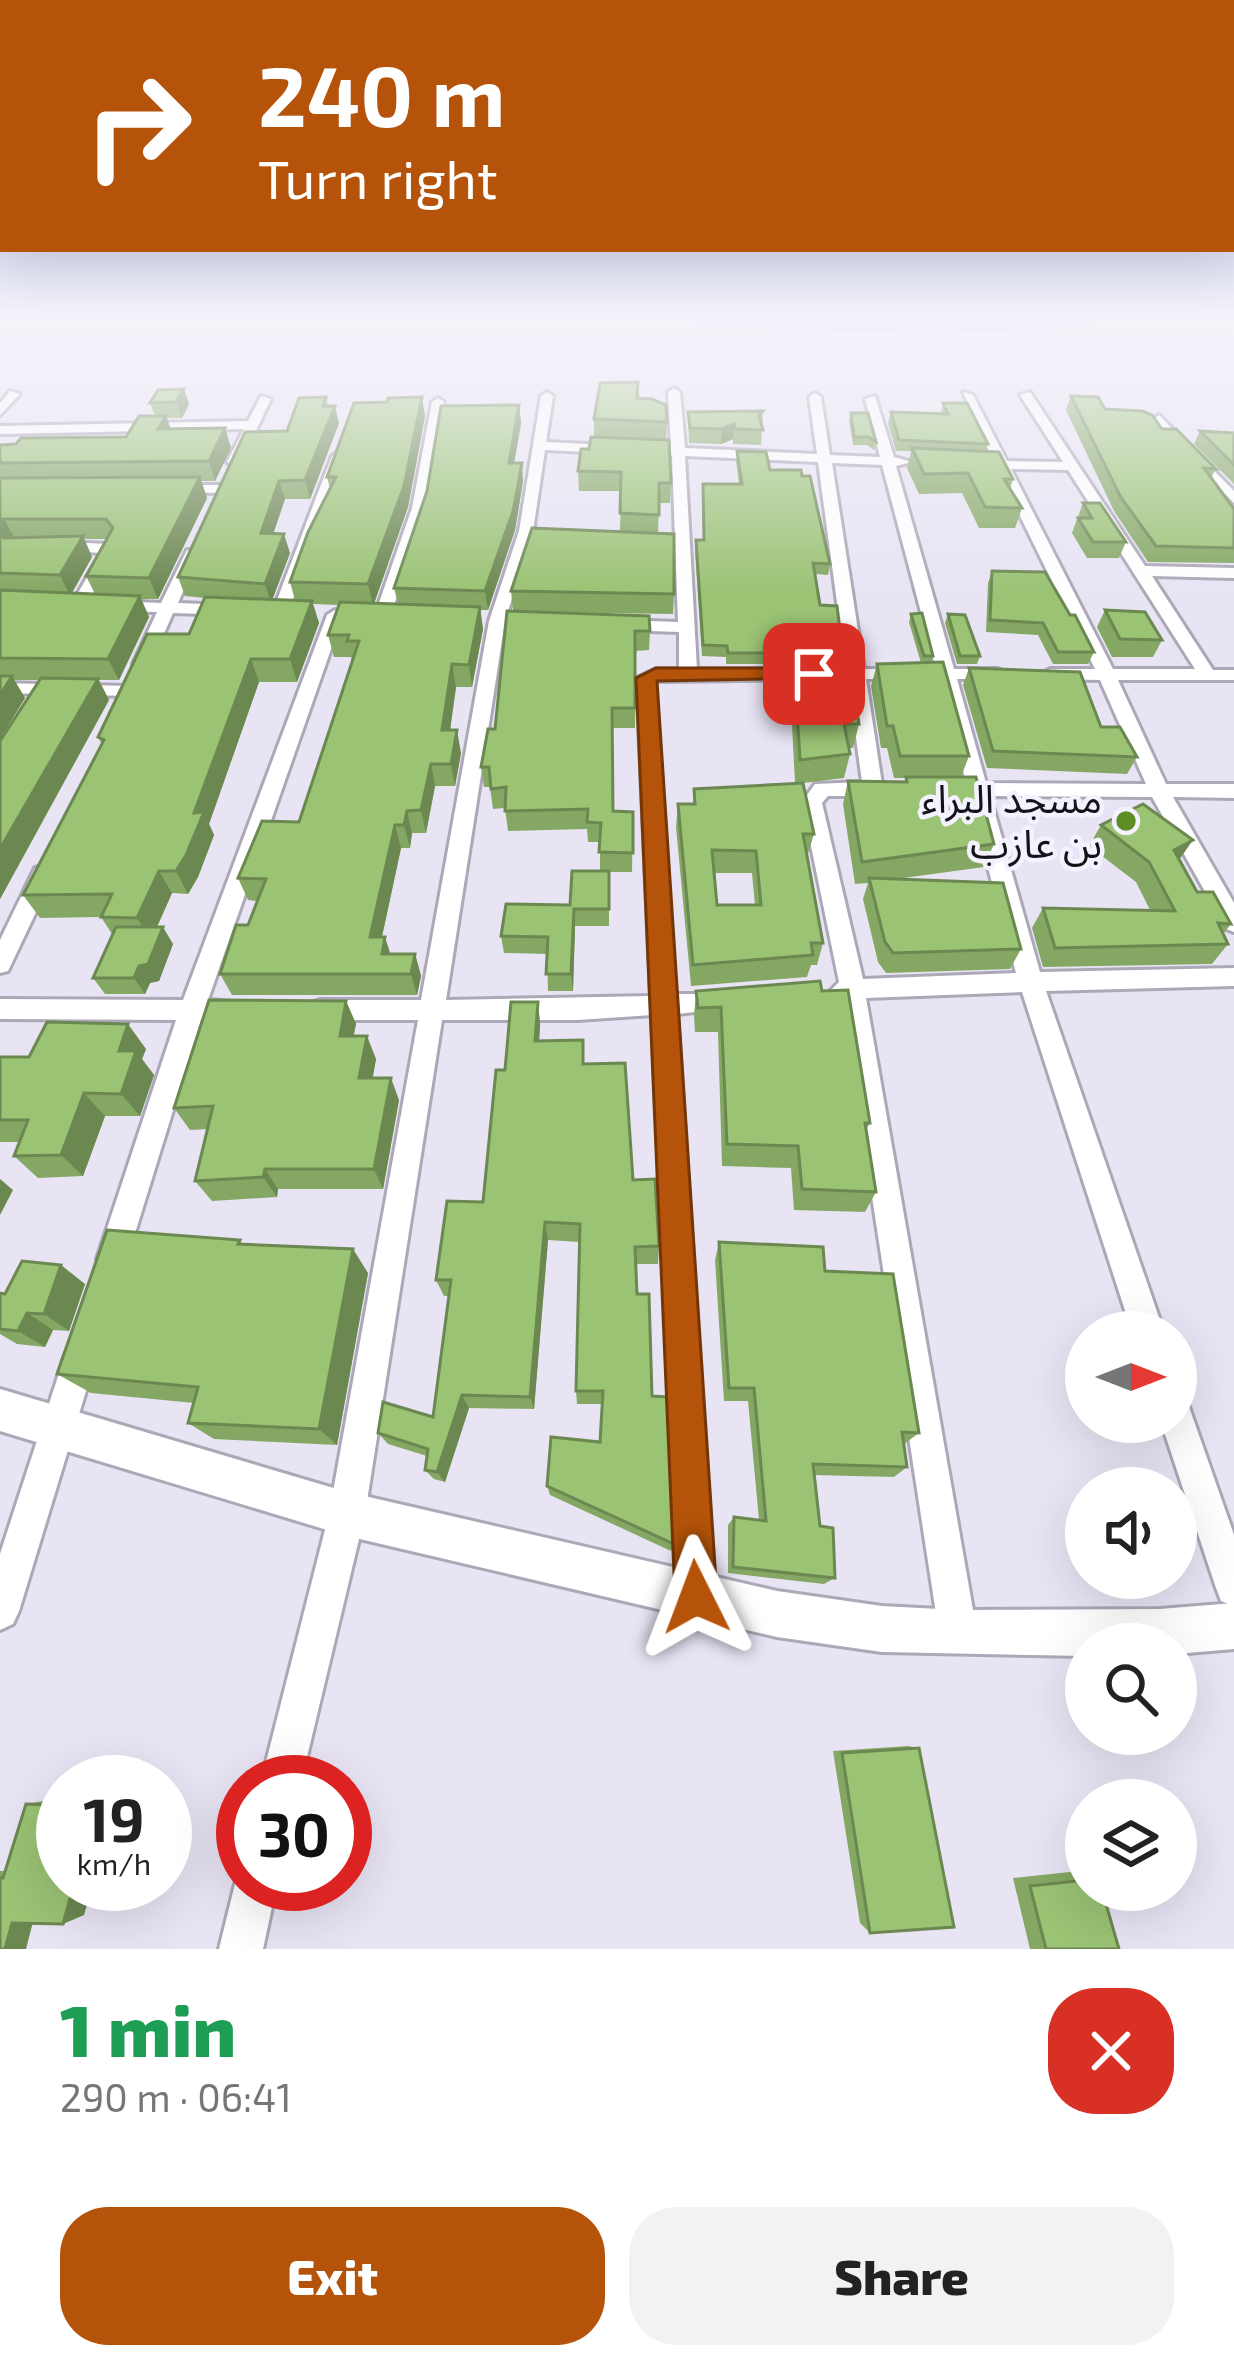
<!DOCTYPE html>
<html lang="en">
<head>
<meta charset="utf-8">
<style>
  :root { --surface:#fff; --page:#f2f2f2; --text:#222; --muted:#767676; --accent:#b45309 }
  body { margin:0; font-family:"Exo 2","Noto Sans Arabic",sans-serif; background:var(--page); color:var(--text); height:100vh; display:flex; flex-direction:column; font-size:45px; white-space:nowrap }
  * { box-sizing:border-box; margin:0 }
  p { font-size:39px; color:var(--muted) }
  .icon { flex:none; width:66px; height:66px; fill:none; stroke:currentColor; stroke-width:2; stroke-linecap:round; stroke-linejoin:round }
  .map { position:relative; height:1949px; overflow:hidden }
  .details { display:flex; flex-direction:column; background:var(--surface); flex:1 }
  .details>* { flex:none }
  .guide { position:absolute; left:0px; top:0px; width:1236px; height:252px; box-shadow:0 12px 48px #0002; background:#b45309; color:#fff; overflow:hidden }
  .needle { width:78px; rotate:90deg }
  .fabs { position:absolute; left:1065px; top:1311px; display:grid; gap:24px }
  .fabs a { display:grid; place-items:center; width:132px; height:132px; border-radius:50%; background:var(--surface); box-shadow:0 12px 48px #0002; font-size:60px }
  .speed { position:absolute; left:36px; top:1755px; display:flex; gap:24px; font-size:60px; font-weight:700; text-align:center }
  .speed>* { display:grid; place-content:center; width:156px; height:156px; border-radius:50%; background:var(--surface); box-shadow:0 12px 48px #0002; line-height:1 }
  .speed small { font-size:30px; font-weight:400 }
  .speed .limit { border:18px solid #d22; background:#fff; color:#111 }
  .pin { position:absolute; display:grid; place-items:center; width:102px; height:102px; color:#fff; margin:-51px; border-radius:24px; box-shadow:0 6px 18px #0006 }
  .me { position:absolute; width:132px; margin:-66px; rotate:357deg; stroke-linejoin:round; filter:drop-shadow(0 0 9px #0008) }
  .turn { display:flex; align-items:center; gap:42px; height:252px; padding:0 60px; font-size:54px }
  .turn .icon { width:156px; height:156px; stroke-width:2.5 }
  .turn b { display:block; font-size:84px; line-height:102px }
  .round { display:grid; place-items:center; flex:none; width:126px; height:126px; border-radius:48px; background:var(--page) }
  .overview { display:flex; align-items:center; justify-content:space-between; height:204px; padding:0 60px }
  h1 { font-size:72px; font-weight:800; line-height:90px; color:#1e9e55 }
  .action { display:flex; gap:24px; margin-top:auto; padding:24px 60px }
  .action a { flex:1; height:138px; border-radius:48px; background:var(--accent); color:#fff; font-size:48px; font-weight:800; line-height:138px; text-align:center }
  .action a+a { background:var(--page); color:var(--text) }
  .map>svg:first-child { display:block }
</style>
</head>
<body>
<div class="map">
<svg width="1234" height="1949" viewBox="0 0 1234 1949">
  <rect width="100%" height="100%" fill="#e8e4f4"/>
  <path fill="#a08ad8" d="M627,322H1128C962,342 793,330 627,322Z"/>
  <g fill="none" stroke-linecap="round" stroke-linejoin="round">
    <defs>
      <g id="minor">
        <path d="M674,388L680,392L685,448L817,454L809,397L815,393L821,397L830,455L880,457L865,399L875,396L894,457L912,462L896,466L954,669H998L1007,674L998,679H957L986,783L1146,784L1100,680L1050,679L1041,674L1050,669H1095L997,469L981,465L993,461L963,392L973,395L1007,461L1063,462L1020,395L1030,392L1145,566L1234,568V578L1152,576L1213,670H1234V680H1118L1166,784H1234V798L1173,797L1234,903V932L1226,929L1152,797L990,796L1040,972L1234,968V986L1046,991L1164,1332H1132L1022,992L866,998L977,1633L971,1646L958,1652L945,1646L939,1633L842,1001L833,998L830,991L839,982L802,802L815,784L862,782L848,679L655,681L675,994H732L735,1001L732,1008L677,1014L714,1597L709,1610L696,1615L683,1610L678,1597L652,1015L578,1020H442L365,1514L301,1782H261L329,1514L418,1020H320L311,1017L308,1010L311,1003L320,1000H421L489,621L519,531L541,396L547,392L553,396L546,442L671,448L668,392ZM545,450L672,456L678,622L620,620L612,625L620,630L679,632V669H656L637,678L651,996L446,1000L505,621L533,531ZM685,456L818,462L846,669H697ZM832,463L882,465L936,669H864ZM1011,469L1068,470L1195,669H1113ZM866,679H939L966,782H947L937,789L947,796H969L1016,973L863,979L822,803L828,796H877L887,789L882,784Z"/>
        <path d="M10,391L20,394L0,415V403Z"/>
        <path d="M261,396L271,399L241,462L234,466L227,462L244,429L0,434V426L248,421Z"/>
        <path d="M438,398L444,402L426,508L390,617L376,621L374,617L412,508L432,402Z"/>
        <path d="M1159,415L1234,491V503L1155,422L1153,419Z"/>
        <path d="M339,452L346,456L288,613L274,617L272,613L332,456Z"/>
        <path d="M170,485H220L227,489L220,493L165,492V486Z"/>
        <path d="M60,542L111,544L119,549L85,608L71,605L101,553L55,550L52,547Z"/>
        <path d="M187,550L200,553L178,603L231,605L239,610L231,615L173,613L151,664L142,669L136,668L133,664L157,612L116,611L108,606L116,601L161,603Z"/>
        <path d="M335,610L343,615L208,1000L247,1003L250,1010L247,1017L201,1020L127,1259L123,1269L112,1274L101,1269L97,1259L176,1020L0,1019V999L183,1000L327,615Z"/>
        <path d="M0,683L129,686L138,691L129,696L0,693Z"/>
        <path d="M43,866L54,874L8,971L0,973V940L35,868Z"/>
        <path d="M81,1339L92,1344L97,1355L19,1611L13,1624L0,1630V1554L65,1355L70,1344Z"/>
        <path d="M1176,1399L1188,1404L1234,1535V1606L1221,1601L1216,1588L1161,1422H1176Z"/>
        <path d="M243,1868V1884H277L263,1949H219L235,1884Z"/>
      </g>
      <path id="tertiary" d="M0,1389L347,1492L777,1591L882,1606L958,1610L1160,1609L1234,1603V1649L1176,1654V1644H1086V1656L882,1652L777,1637L347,1536L0,1431Z"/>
    </defs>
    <use href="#minor" stroke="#aca8b7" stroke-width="6"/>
    <use href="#tertiary" stroke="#aca8b7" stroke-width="6"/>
    <use href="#minor" fill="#fff" fill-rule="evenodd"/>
    <use href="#tertiary" fill="#fff" fill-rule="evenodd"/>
  </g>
  <g fill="#84a864" fill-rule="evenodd">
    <path d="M184,389L189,404L182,418H167L170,429L225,428L231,448L215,481H201L207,498L158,599H141L149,617L119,680H99L109,700L0,899V741L40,680H14L25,698L0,739V445L126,437L155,416L150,403ZM84,539H107L86,576L95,594L72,593L92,557Z"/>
    <path d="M1071,396L1162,429L1216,469L1211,478L1234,509V563L1148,562L1114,511L1066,410Z"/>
    <path d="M326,397L328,406L339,423L310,499H285L273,534L290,553L272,600H295L290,582L330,489L327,477L425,416L408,507L374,604H398L394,588L519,405L521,423L514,463L523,481L515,530L488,610H480L483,629L472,687H456L450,730L461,753L455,786H435L426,833H412L410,848H401L382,937L390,954H415L421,976L417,995H232L220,974L248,925L257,901L248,900L238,878L299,822L352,661L351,657H334L328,635L339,605L313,604L319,623L297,682H259L209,824L214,835L198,877L188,894L172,893L157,927L173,944L159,981L150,983L145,994H105L93,978L112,934L101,917L40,918L23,895L102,744L98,737L189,634L205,598L185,596L178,577L287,431Z"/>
    <path d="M638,398L667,422L666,440L671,483L670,503H659L658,534L674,594L673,614L537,612L650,631L649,650L635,651V728H613V811L633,812L632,872H609V926H575L573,991H548L547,954L504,953L501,936L570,905L600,871V842H588L587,829L508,831L505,808L493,809L490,787H484L481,767L495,729L513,611L511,591L620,532L621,491H579L578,471L594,437V419Z"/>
    <path d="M943,403L988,444L986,451L1013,479L1010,489L1022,508L1015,528H979L962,493L919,494L907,468L911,451H896L888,423L891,412L941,414Z"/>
    <path d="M763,411L761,445L733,444V439L721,444L689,443L688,412Z"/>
    <path d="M851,413L876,442L874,450L867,445H853L849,420Z"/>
    <path d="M1200,431L1234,433V484L1194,444Z"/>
    <path d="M737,451L770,470L830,564L828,575L815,574L820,605L843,653L842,661L859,724L853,748H849L850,754L844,778L803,783L814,834L807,857L823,943L817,965H811L807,977L691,986L676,827L678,804H693L694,789L795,783L790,685L793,664H726V657L702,656L695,551L696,540H703V494L739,484L736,461ZM714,873H752L755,905H717Z"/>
    <path d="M1083,503L1126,542L1119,558H1087L1072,533Z"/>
    <path d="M992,571L1094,652L1088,664H1053L1038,635L986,632L988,583Z"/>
    <path d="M1105,610L1162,640L1153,657H1112L1097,627Z"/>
    <path d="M911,614L933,656L931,662L969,756L961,777L994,844L984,867L896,879L1021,949L1010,969L886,973L878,962L863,899L868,883L855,884L843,804L848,781L904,782L906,778H894L887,748H881L871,686L877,664L921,663L909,622Z"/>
    <path d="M948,614L980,656L977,664H957L945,623Z"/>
    <path d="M969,668L1101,727L1137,757L1127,774L987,768L963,685Z"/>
    <path d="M1101,825L1180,860L1197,892L1231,924L1223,934L1228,944L1212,964L1043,967L1032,928L1043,908L1150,910L1136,882L1089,846Z"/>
    <path d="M696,991H822L870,1123L866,1130L876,1192L865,1212L794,1210L791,1168L722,1166L718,1032H695L694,1015Z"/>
    <path d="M346,1001L356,1024L353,1036L376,1059L372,1078L399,1100L383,1189H278L277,1197L212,1201L195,1181L208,1129L190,1130L174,1108Z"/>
    <path d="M538,1002L540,1024L539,1041L584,1064L659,1246L658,1264H636L637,1294L674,1544L671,1551L550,1495L547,1486L600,1442L602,1404H577L576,1391L579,1242L548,1240L534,1409L469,1408L445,1482L434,1479L425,1470L427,1456L388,1444L378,1433L433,1417L449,1296H444L436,1280L483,1202L505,1070Z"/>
    <path d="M146,1049L142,1059L154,1075L140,1116H105L83,1176L38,1178L14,1156L19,1142H0V1057H29Z"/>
    <path d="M240,1240L243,1245L368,1273L337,1445L214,1439L188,1423L194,1403L91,1393L57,1374Z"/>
    <path d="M719,1242L825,1271L919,1433L904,1444L907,1467L894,1477L814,1475L820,1526L835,1578L824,1584L728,1573V1525L734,1517L759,1520L748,1401H724L715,1260Z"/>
    <path d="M85,1284L69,1331L53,1330L45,1347L17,1344L0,1334V1293L5,1294Z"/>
    <path d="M908,1746L919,1748L870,1933L860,1923L833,1751Z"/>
    <path d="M48,1800L63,1801V1884L84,1915L33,1924L0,1949V1871H5L26,1804Z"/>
    <path d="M1079,1871L1086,1874V1890L1119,1949H1030L1013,1878Z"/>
  </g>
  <g fill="#6c8851">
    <path d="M184,389L189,404L182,418L176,402Z"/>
    <path d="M422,397L425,416L408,507L373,606L368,584Z"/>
    <path d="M519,405L521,423L511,481L509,463Z"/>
    <path d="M335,406L339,423L310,499L305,480Z"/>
    <path d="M166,416L173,435L158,429Z"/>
    <path d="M734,424L733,439L721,444L722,429Z"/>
    <path d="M225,428L231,448L215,481L209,461Z"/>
    <path d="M522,463L523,481L515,530L488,610L485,591Z"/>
    <path d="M200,477L207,498L158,599L149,578Z"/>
    <path d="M279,481L285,499L267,552L261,533Z"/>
    <path d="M4,519L15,539L0,542V521Z"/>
    <path d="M284,534L290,553L271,603L265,584Z"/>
    <path d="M83,536L92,557L70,596L60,575Z"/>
    <path d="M140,596L149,617L119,680L108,659Z"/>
    <path d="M312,601L319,623L297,682L290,659Z"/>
    <path d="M480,607L483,629L472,687L469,665Z"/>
    <path d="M251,659L259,682L209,824L214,835L198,877L188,894L176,871L194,813Z"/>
    <path d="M452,664L456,687L447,752L442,730Z"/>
    <path d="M12,676L25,698L0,739V695Z"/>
    <path d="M98,679L109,700L0,899V849Z"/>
    <path d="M457,730L461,753L455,786L451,764Z"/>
    <path d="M431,764L435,786L426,833L421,810Z"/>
    <path d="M407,811L412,833L410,848L404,825Z"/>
    <path d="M395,825L401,848L377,959L370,937Z"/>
    <path d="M1193,840L1179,860L1174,850Z"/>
    <path d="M159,871L172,893L151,940L137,918Z"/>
    <path d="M574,909L575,926L573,991L571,974Z"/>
    <path d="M163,927L173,944L159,981L150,983L145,994L134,978Z"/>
    <path d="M385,937L392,959L388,976L382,954Z"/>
    <path d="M415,954L421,976L417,995L411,974Z"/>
    <path d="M346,1001L356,1024L349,1059L340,1036Z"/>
    <path d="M538,1002L540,1024L538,1062L535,1041Z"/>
    <path d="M128,1024L146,1049L142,1059L154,1075L140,1116L121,1094L119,1051Z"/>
    <path d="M367,1036L376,1059L369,1100L359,1078Z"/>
    <path d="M391,1078L399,1100L383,1189L374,1169Z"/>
    <path d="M84,1093L105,1116L83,1176L61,1155Z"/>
    <path d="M265,1169L278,1189L277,1197L263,1177Z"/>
    <path d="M0,1179L13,1190L0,1215Z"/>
    <path d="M545,1222L548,1240L534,1409L530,1397Z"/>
    <path d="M353,1249L368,1273L337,1445L319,1429Z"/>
    <path d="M61,1265L85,1284L69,1331L44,1314Z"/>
    <path d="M27,1313L53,1330L45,1347L18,1331Z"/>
    <path d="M462,1395L469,1408L445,1482L437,1472Z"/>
    <path d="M63,1803V1812L49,1815L51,1805Z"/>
    <path d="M74,1884H93L84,1915L63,1924Z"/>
    <path d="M35,1914L26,1949H5L12,1923Z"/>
  </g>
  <g fill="#9ac374" stroke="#6c8851" stroke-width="3" fill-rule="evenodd">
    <path d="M638,382L637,398L652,399L666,405L667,422L594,419L600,383Z"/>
    <path d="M184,389L176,402L150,403L158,390Z"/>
    <path d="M1071,396L1098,397L1105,409L1142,411L1152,415L1162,429H1176L1216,469L1204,468L1234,509V548L1156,546L1120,496Z"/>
    <path d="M326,397L323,406H335L305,480L279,481L261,533L284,534L265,584L178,577L245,432L287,431L299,398Z"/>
    <path d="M422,397L404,486L368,584L290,582L308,532L336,477H327L354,403L387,402L388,398Z"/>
    <path d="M943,403H967L988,444L899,440L891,412L948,414Z"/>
    <path d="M519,405L509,463H522L513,511L485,591L394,588L427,491L441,406Z"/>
    <path d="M763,411L759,415L763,430L735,429L734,424L722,429L690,428L688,412Z"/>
    <path d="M851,413H868L876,442L868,437H854Z"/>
    <path d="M139,416H166L158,429L225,428L209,461L0,463V445L16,444L21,438L126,437Z"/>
    <path d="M1200,431L1234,433V465Z"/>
    <path d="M591,437L669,440L671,483H659V515L620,513L621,472L578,471L581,449H589Z"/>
    <path d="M912,448L999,452L1013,479H1004L1022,508L985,507L968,473L924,474Z"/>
    <path d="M737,451L766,452L770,470H801L802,476H810L830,564L813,563L820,605L837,606L843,653H728L727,646L703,645L696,540H704L703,484H742Z"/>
    <path d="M200,477L149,578L86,576L113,528L106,519H4L0,521V478Z"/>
    <path d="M1083,503H1100L1126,542H1093L1078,518H1092Z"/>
    <path d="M532,528L674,534V594L511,591Z"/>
    <path d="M0,534L4,538L83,536L60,575L0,573Z"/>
    <path d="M992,571L1045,572L1070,615H1075L1094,652H1058L1043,623L990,620Z"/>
    <path d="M0,590L140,596L108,659L0,658Z"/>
    <path d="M205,597L312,601L290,659H251L194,813L204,812L186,855L176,871H159L137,918L101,917L112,894L23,895L104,740L98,737L147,634H189Z"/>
    <path d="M340,602L480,607L469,665L452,664L442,730H457L451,764H431L421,810L407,811L404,825H395L370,937H385L382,954H415L411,974H220L236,925H248L266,879L238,878L262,821L299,822L359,641H347L349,635H328Z"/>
    <path d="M1105,610L1145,612L1162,640L1120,639Z"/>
    <path d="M507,611L649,616L650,631H635V708H612L613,811L633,812V853L599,852L601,823L587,822L588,809L505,811L506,787L491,789L489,767H481L488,729H495Z"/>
    <path d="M922,613L933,656H924L911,614Z"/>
    <path d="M948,614L965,615L980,656H960Z"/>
    <path d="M794,661H849L859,724H844L850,754L800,760Z"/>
    <path d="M943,662L969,756H900L893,726H887L877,664Z"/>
    <path d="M969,668L1080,672L1101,727H1120L1137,757L993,751Z"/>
    <path d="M0,676H12L0,695Z"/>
    <path d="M41,678L98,679L0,849V741Z"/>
    <path d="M906,777H976L994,844L862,862L848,781L907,782Z"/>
    <path d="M803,783L814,834H803L823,943H811L813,955L693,965L678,804H695L694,789ZM712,850L756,851L761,905H717Z"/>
    <path d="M1143,804L1193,840L1174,850L1197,892H1213L1231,924L1218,923L1228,944L1055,948L1043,908L1175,911L1149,862L1101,825Z"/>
    <path d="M572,871H609V909H574L571,974H546L548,937L501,936L506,904L570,905Z"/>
    <path d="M869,878L1003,883L1021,949L893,953L885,942Z"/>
    <path d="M116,927H163L148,964L139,966L134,978H93Z"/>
    <path d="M820,981L822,991L848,990L870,1123H865L876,1192L802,1189L798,1146L727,1144L721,1007L698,1008L696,991Z"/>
    <path d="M209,1000L346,1001L340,1036H367L359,1078H391L374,1169H265L263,1177L195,1181L213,1106L174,1108Z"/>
    <path d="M511,1002H538L535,1041L583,1040V1064L625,1063L633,1180L655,1179L659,1246L635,1247L637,1294H649L652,1396L667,1397L674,1544L547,1486L551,1437L600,1442L603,1391H576L580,1224L545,1222L530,1397L462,1395L437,1472L425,1470L428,1449L378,1433L383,1402L433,1417L451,1280H436L447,1201L483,1202L496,1070H505Z"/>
    <path d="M47,1022L128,1024L119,1051H136L121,1094L84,1093L61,1155L14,1156L28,1120H0V1057H29Z"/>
    <path d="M107,1230L240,1240L238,1244L353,1249L319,1429L188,1423L198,1387L57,1374Z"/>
    <path d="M719,1242L823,1247L825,1271L893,1274L919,1433L902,1432L907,1467L813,1464L820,1526L833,1528L835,1578L733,1567L734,1517L766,1521L754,1388H729Z"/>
    <path d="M22,1261L61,1265L44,1314L27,1313L18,1331L0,1329V1293L5,1294Z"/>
    <path d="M919,1748L954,1927L870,1933L842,1753Z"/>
    <path d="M26,1804L51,1805L49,1815H63V1884H74L63,1924L12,1923L5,1949H0V1878H3Z"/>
    <path d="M1086,1880V1890H1102L1119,1949H1046L1030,1886Z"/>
  </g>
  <linearGradient id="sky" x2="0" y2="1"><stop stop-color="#8ba3e2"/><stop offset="0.54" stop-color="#f5f3fa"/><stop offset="1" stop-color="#f5f3fa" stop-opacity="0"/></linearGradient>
  <rect width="1234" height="594" fill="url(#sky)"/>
  <path fill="#b45309" stroke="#753606" stroke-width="3" d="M814,668L821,670V678L657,681L717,1597L711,1612L696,1618L681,1612L675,1597L636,678L656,668Z"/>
  <circle fill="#5e8e23" stroke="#f5f2ff" stroke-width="4.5" cx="1126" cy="821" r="12"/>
  <g text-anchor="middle" stroke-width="9" stroke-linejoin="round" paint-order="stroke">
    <g font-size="39" fill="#141318" stroke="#f5f2ff" text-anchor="end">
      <text x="1102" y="813">مسجد البراء<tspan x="1102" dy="45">بن عازب</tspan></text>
    </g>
  </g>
</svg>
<div class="fabs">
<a><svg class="needle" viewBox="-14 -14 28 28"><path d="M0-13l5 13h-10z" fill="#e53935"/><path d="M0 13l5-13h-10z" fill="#767676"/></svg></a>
<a><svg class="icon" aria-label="sound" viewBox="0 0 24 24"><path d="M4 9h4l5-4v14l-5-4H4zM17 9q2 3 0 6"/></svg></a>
<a><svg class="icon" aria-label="search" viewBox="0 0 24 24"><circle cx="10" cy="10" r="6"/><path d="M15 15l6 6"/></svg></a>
<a><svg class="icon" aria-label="layers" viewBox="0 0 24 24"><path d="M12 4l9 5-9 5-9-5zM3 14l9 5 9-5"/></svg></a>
</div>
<div class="speed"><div>19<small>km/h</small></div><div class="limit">30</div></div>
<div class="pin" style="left:814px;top:674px;background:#d93025"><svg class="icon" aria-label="arrive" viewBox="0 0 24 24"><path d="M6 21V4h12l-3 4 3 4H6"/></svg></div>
<svg class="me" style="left:696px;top:1597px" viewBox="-20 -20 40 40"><path d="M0-17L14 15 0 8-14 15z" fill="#b45309" stroke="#fff" stroke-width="4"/></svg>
<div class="guide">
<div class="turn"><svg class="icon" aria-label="right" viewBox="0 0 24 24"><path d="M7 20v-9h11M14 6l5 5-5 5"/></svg><div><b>240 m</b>Turn right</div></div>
</div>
</div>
<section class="details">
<div class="overview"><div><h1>1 min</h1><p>290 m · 06:41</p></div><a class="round" style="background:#d93025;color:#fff"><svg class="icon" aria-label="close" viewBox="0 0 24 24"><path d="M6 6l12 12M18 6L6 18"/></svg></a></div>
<div class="action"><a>Exit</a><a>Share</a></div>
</section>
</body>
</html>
